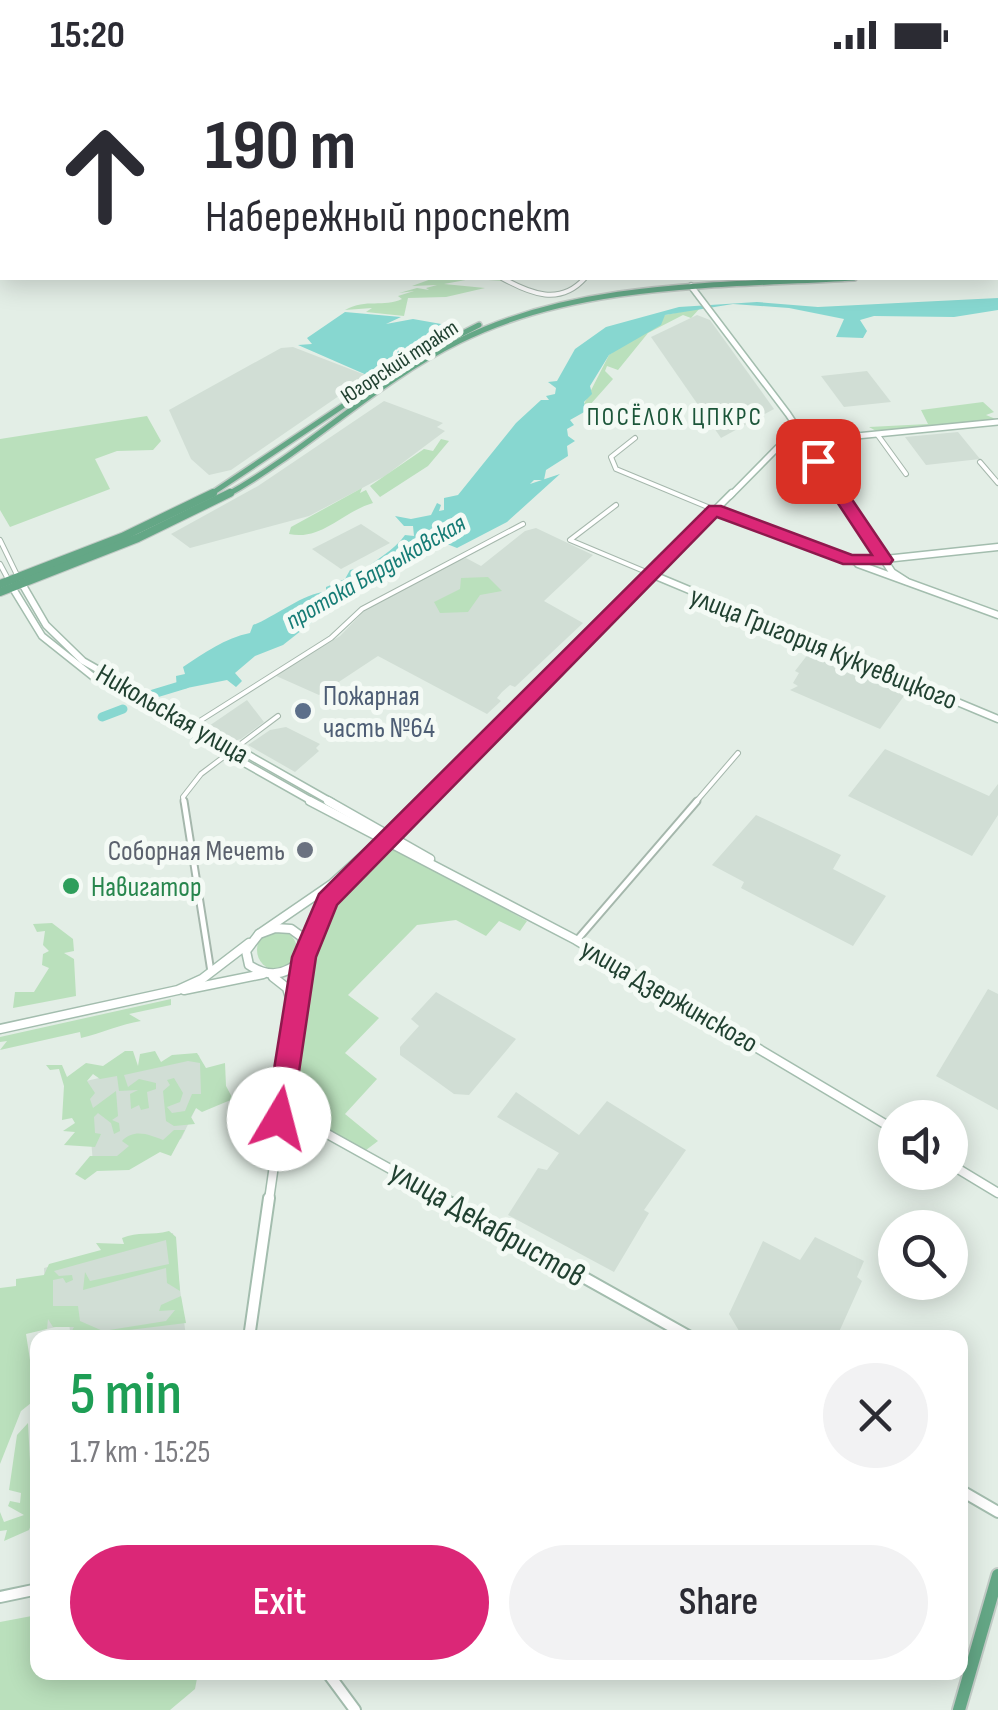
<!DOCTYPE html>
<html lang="en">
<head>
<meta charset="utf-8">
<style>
  :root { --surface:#fff; --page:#f2f2f3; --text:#2b2b33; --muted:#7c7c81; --accent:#db2777 }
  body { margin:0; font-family:"Sofia Sans Condensed",sans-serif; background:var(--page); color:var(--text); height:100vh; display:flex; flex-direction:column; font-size:38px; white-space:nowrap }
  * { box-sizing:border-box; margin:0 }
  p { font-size:32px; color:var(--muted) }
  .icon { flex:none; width:55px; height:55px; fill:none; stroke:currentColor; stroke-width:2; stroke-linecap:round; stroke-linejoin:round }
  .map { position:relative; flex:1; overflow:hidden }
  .details { position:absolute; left:30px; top:1260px; width:938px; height:350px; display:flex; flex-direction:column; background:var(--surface); border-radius:20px; box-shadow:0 5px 25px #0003 }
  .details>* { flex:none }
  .hud { position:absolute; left:0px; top:0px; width:1000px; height:210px; box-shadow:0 5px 25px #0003; background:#fff; color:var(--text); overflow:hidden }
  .tools { position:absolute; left:878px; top:1030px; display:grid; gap:20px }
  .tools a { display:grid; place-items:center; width:90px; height:90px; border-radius:50%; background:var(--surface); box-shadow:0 5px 25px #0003; font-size:50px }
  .pin { position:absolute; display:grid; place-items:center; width:85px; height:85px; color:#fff; margin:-42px; border-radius:20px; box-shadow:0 5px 15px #0006 }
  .me { position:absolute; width:110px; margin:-55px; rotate:8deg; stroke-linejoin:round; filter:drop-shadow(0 0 8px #0008) }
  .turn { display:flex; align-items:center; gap:35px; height:210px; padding:0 40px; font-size:45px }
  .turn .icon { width:130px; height:130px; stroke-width:2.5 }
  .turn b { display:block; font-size:70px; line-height:85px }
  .round { display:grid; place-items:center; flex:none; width:105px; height:105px; border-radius:52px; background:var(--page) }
  .summary { display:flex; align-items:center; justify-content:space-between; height:170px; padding:0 40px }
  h1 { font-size:60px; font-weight:600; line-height:75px; color:#1e9e55 }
  .cta { display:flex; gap:20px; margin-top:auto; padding:20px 40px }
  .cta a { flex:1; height:115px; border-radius:60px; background:var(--accent); color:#fff; font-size:40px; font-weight:600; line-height:115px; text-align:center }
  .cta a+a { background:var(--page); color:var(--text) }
  .status { display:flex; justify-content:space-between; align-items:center; height:70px; padding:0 50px; background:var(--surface); direction:ltr }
  .status svg { height:28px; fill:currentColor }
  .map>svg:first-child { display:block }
</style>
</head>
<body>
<div class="status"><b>15:20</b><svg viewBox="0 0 49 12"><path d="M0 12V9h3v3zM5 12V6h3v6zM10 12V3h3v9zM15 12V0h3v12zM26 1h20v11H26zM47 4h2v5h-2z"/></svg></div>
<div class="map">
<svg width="998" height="1640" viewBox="0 0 998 1640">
  <rect width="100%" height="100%" fill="#e3eee6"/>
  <g fill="#d1ded5">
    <path d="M697,245L710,250L774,339L721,368L651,267Z"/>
    <path d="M293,277L368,306L231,400L209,405L191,389L169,340L281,278Z"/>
    <path d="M867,301L891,332L844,337L821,306Z"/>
    <path d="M384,331L443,353L437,357L445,361L385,406L309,446L190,478L171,464L258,416Z"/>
    <path d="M958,362L980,389L926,395L905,367Z"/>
    <path d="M361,454L390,473L341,499L312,479Z"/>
    <path d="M536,458L593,485L544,531L583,553L515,617L510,615L502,622L497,628L501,631L487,644L378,586L319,625L274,605L340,566L366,539L457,491L466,488L481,496L525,461Z"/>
    <path d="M812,579L909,619L880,659L790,620L798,616L793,613L799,603L795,601Z"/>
    <path d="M247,630L264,652L241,669L231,672L206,658Z"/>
    <path d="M286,657L320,674L316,678L319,681L295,702L248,675L270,660Z"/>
    <path d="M885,679L989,726L998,714V745L972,786L848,726Z"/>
    <path d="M756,745L841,785L833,799L886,826L853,876L741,818L744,812L712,795Z"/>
    <path d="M988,919L998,924V1040L936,1006Z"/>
    <path d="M436,922L516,969L469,1025L454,1024L400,985V977L419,956L411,949Z"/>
    <path d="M199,985L205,1019L181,1069L93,1093L86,1011Z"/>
    <path d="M516,1022L579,1065L607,1031L686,1080L644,1140L649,1143L614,1202L508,1145L538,1098L547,1100L559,1083L497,1047Z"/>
    <path d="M173,1163L186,1267H71L69,1254L47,1259L44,1198Z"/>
    <path d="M815,1167L864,1191L857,1207L862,1211L839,1262L844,1267L742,1266L729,1244L763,1171L800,1190Z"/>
  </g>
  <g fill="#bae0bc">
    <path d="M434,208H498L505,211L471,209L444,214L485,218L446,227L408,228L404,246L366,242L372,238L345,240C367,228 383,238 402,229L398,226L414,221L399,223L417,218L429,220L426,218L437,215L412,216Z"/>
    <path d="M700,238L691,248L683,245L648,263L618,300L607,296L605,301L613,309L589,336L584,334L609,285L665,245Z"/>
    <path d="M983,332L994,342L986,345L998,350L878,362L869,357L928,354L921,340Z"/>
    <path d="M147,346L161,371L153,380L117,381L95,389L110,419L10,457L0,440V369Z"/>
    <path d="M441,369L449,371L428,396L380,427L370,416L424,379L433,381Z"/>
    <path d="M362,418L360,423L366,420L373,433C342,442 322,471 289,464L291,457Z"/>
    <path d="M488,507L502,521L480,525L468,542L440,543L434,532L460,519L461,508Z"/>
    <path d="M391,780H400L527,851L520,861L499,851L486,866L456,850L417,855L348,925L379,948L345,983L377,1009L345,1044L378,1071L366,1080L296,1043L290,1029L300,984L302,929L323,849L330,837Z"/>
    <path d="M52,853L73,869L74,881L64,883L74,889L76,926L13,938L15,922H34L49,898L42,895L43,884L49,881L43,875L45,861L37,862L33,854Z"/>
    <circle cx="277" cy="880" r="20"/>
    <path d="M171,929V935L129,944L141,951C121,954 102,963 81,968L80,962L0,980L7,971L0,972V967Z"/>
    <path d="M125,981H133L138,996L140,984L155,981L161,992L172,985L197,983L206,998L225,993L226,1016L233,1029L202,1042L196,1038L191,1047L195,1054L174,1056L166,1051L163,1021L170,1015L167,1010L174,1008L183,1023L180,1032L167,1037L172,1043L185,1041L192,1024H201L200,993L188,991L124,1005L128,1017L139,1009L156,1013V1019L147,1022L149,1038L141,1040L139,1035L131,1039L130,1024L138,1020L119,1021L117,1006L100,1009L93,1004L87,1011L95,1023L90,1029L93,1038L116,1021L118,1046L112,1050L119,1053L120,1061L114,1064L111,1053L98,1043L94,1047L95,1063L101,1064L95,1077L64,1075L75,1062L63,1061L75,1053L72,1048L62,1050L64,1016L59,999L50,1000L46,995H62L67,1007L86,993L103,996Z"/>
    <path d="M174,1060H185L171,1086L160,1082L129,1100L97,1101L85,1110L75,1104L90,1086H117L129,1076L122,1071C134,1058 150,1065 163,1070Z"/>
    <path d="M169,1161L176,1167L180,1221L167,1213L166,1198L83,1220L85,1202L90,1211L169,1194L166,1170L54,1201L59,1206L72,1205L73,1210L66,1213L63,1208L53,1210V1236H78L80,1251L103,1261L166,1251L175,1240L159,1241L161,1235L181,1226L186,1253L129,1260L127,1267H89L81,1262L68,1268L74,1257H53L48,1249L47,1259L26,1264L36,1329L21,1341L0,1394V1218L16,1216V1209L44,1205L49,1194L101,1180L96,1173L124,1174L122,1168C138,1161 151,1166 169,1161Z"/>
    <path d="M28,1353L33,1450L29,1460L4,1471L7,1460L0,1461V1442L4,1452L24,1445L8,1436L10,1431L20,1433L21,1423L9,1420L17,1365Z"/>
    <path d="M37,1545L38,1602L198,1603L195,1619L170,1640H0V1552Z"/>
  </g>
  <g fill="#87d7d0">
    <path d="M998,228V240L954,247L874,246L860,250L867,261L863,268L836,267L844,249L789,238L733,234L665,245L661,255L609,285L590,316L592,324L584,332L586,341L570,350L574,355L567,359L568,366L575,371L567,376L568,386L546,400L544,410H534L530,414L560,404L507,452L457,478L447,474L386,506L380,514L349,523L283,575L255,586L235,603L242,611L236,617L227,610L177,620L176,606L185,604L183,597C204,583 225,568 250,563L253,555C271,549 307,521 326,522V517L345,509L350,500L359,498L360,503C373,491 394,481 405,465L414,466L413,456H404L395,446L411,449L431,445L437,433L441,435L439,441L444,440V428L458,425L516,353L541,330H549L546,326L555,324L556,318L548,312L557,311L575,279L606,257L679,237L757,232L818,237Z"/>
    <path d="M345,242L401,247L386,254L413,249L447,255L369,306L298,275L312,274L307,268Z"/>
  </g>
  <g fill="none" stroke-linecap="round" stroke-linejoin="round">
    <g stroke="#87d7d0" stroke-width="9">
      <path d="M153,624L186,614"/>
      <path d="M102,647L123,639"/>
    </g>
    <path fill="#a0b5a9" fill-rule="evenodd" d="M458,0H476L478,2H460Z"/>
    <defs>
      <g id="street-far1">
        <path d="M502,208C531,224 560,236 585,208"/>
        <path d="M877,364L906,404"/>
        <path d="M635,368L611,387L616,399L715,440"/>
        <path d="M980,392L998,413"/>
        <path d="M616,435L570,470L651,504"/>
        <path d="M0,470L18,507"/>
        <path d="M0,494L8,509"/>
        <path d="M195,654L331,568L362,539L523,454"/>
        <path d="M184,733L183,727L201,704L278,646"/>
        <path d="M695,733L738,683"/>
      </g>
      <g id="street">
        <path d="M184,731L211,902"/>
        <path d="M577,870L697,731"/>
      </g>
      <g id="secondary-far3">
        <path d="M691,216L788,344L842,426"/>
        <path d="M786,373L998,352"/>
        <path d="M730,426L797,358"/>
      </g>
      <g id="secondary-far2">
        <path d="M840,423L892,502L906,511"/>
        <path d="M715,440L857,492L998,477"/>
        <path d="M858,494L998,545"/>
        <path d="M651,504L998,649"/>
        <path d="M9,512L42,566L96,609L315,733"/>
        <path d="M21,512L46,555L83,591L333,733"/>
        <path d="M423,733L732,423"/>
      </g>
      <g id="secondary-far1">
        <path d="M310,731L576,870L895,1060"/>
        <path d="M328,731L430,789"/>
        <path d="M275,858L291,859L302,867L304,887C288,905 270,909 249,895L246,881L259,864Z"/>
        <path d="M259,864L332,814L416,738"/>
        <path d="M306,880L332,825L426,731"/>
        <path d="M273,907L287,918L292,934"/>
        <path d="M184,920L263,904"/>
        <path d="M0,959L178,920L202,909L249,873"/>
        <path d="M279,1049L313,1056L446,1130"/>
        <path d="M950,1094L998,1123"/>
        <path d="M269,1130L304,887"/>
      </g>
      <g id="secondary">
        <path d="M442,1128L692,1268"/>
        <path d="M249,1268L269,1128"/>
        <path d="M960,1420L998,1442"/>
        <path d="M0,1527L38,1519"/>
        <path d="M327,1602L355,1640"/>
      </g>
      <g id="primary-far2">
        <path d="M208,426L416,287L479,255"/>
        <path d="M225,426C308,380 375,312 459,271C579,211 723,216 854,208"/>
      </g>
      <g id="primary-far1">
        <path d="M0,514L122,467L213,423"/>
        <path d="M0,522L138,468L230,423"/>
      </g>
      <path id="primary" d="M959,1640L998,1505"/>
    </defs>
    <use href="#street-far1" stroke="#a5b7ac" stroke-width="6"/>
    <use href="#street" stroke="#a5b7ac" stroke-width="9"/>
    <use href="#secondary-far3" stroke="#a3bdae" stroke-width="8"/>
    <use href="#secondary-far2" stroke="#a3bdae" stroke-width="9"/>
    <use href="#secondary-far1" stroke="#a3bdae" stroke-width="11"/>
    <use href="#secondary" stroke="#a3bdae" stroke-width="14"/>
    <use href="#primary-far2" stroke="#c1cac5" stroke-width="8"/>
    <use href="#primary-far1" stroke="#c1cac5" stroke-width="10"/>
    <use href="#primary" stroke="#c1cac5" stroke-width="16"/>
    <use href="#street-far1" stroke="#fff" stroke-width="4"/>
    <use href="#street" stroke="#fff" stroke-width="5"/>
    <use href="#secondary-far3" stroke="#fff" stroke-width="5"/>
    <use href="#secondary-far2" stroke="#fff" stroke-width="6"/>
    <use href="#secondary-far1" stroke="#fff" stroke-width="8"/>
    <use href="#secondary" stroke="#fff" stroke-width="10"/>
    <use href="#primary-far2" stroke="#64a786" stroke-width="5"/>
    <use href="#primary-far1" stroke="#64a786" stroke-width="8"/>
    <use href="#primary" stroke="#64a786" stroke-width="12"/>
  </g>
  <path fill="#db2777" stroke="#8e194d" stroke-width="2.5" d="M813,388H824L893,490L890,494H843L717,447L337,835L316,887L292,1049L288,1057L279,1061L269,1057L266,1049L292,887L319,824L709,436H721L852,485H872L810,391Z"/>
  <circle fill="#5c6f8a" stroke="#f4faf5" stroke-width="4" cx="303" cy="641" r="10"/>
  <circle fill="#6b7280" stroke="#f4faf5" stroke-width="4" cx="305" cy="780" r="10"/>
  <circle fill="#2e9e5b" stroke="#f4faf5" stroke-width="4" cx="71" cy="816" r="10"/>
  <g text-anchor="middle" stroke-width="10" stroke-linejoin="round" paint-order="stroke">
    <g font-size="22" fill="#214131" stroke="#f4faf5">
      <text transform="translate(399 291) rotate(-33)" y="8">Югорский тракт</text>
    </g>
    <g font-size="25" letter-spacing="2.5" fill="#1b5539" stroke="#f4faf5">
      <text x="675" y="355">ПОСЁЛОК ЦПКРС</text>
    </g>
    <g font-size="25" font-style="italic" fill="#167c76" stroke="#f4faf5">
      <text transform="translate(375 501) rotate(-30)" y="9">протока Бардыковская</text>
    </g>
    <g font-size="28" fill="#214131" stroke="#f4faf5">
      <text transform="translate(824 577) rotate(22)" y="10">улица Григория Кукуевицкого</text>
      <text transform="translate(173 643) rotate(30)" y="10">Никольская улица</text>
      <text transform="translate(670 925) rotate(30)" y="10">улица Дзержинского</text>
    </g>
    <g font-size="28" fill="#4e5e75" stroke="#f4faf5" text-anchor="start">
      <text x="323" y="635">Пожарная<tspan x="323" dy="32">часть №64</tspan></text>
    </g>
    <g font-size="28" fill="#5b616d" stroke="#f4faf5" text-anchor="end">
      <text x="285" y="790">Соборная Мечеть</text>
    </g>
    <g font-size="28" fill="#27864d" stroke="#f4faf5" text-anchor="start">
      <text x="91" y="826">Навигатор</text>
    </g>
    <g font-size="32" fill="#214131" stroke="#f4faf5">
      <text transform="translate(488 1153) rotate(30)" y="11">улица Декабристов</text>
    </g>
  </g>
</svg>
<div class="tools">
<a><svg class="icon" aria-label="sound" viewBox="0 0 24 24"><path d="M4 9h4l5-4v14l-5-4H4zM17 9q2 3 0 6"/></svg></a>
<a><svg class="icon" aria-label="search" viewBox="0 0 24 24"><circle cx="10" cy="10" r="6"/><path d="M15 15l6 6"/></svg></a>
</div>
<div class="pin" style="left:818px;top:391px;background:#d93025"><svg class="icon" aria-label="arrive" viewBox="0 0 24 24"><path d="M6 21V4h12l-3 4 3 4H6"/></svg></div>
<svg class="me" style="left:279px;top:1049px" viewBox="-20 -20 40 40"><circle r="19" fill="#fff"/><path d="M0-13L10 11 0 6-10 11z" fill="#db2777"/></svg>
<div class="hud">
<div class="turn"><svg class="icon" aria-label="ahead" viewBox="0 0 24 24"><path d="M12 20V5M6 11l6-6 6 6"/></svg><div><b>190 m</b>Набережный проспект</div></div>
</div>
<section class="details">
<div class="summary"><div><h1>5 min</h1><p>1.7 km · 15:25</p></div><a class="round"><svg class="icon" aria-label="close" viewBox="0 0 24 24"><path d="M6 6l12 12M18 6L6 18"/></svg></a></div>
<div class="cta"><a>Exit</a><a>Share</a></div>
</section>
</div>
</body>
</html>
